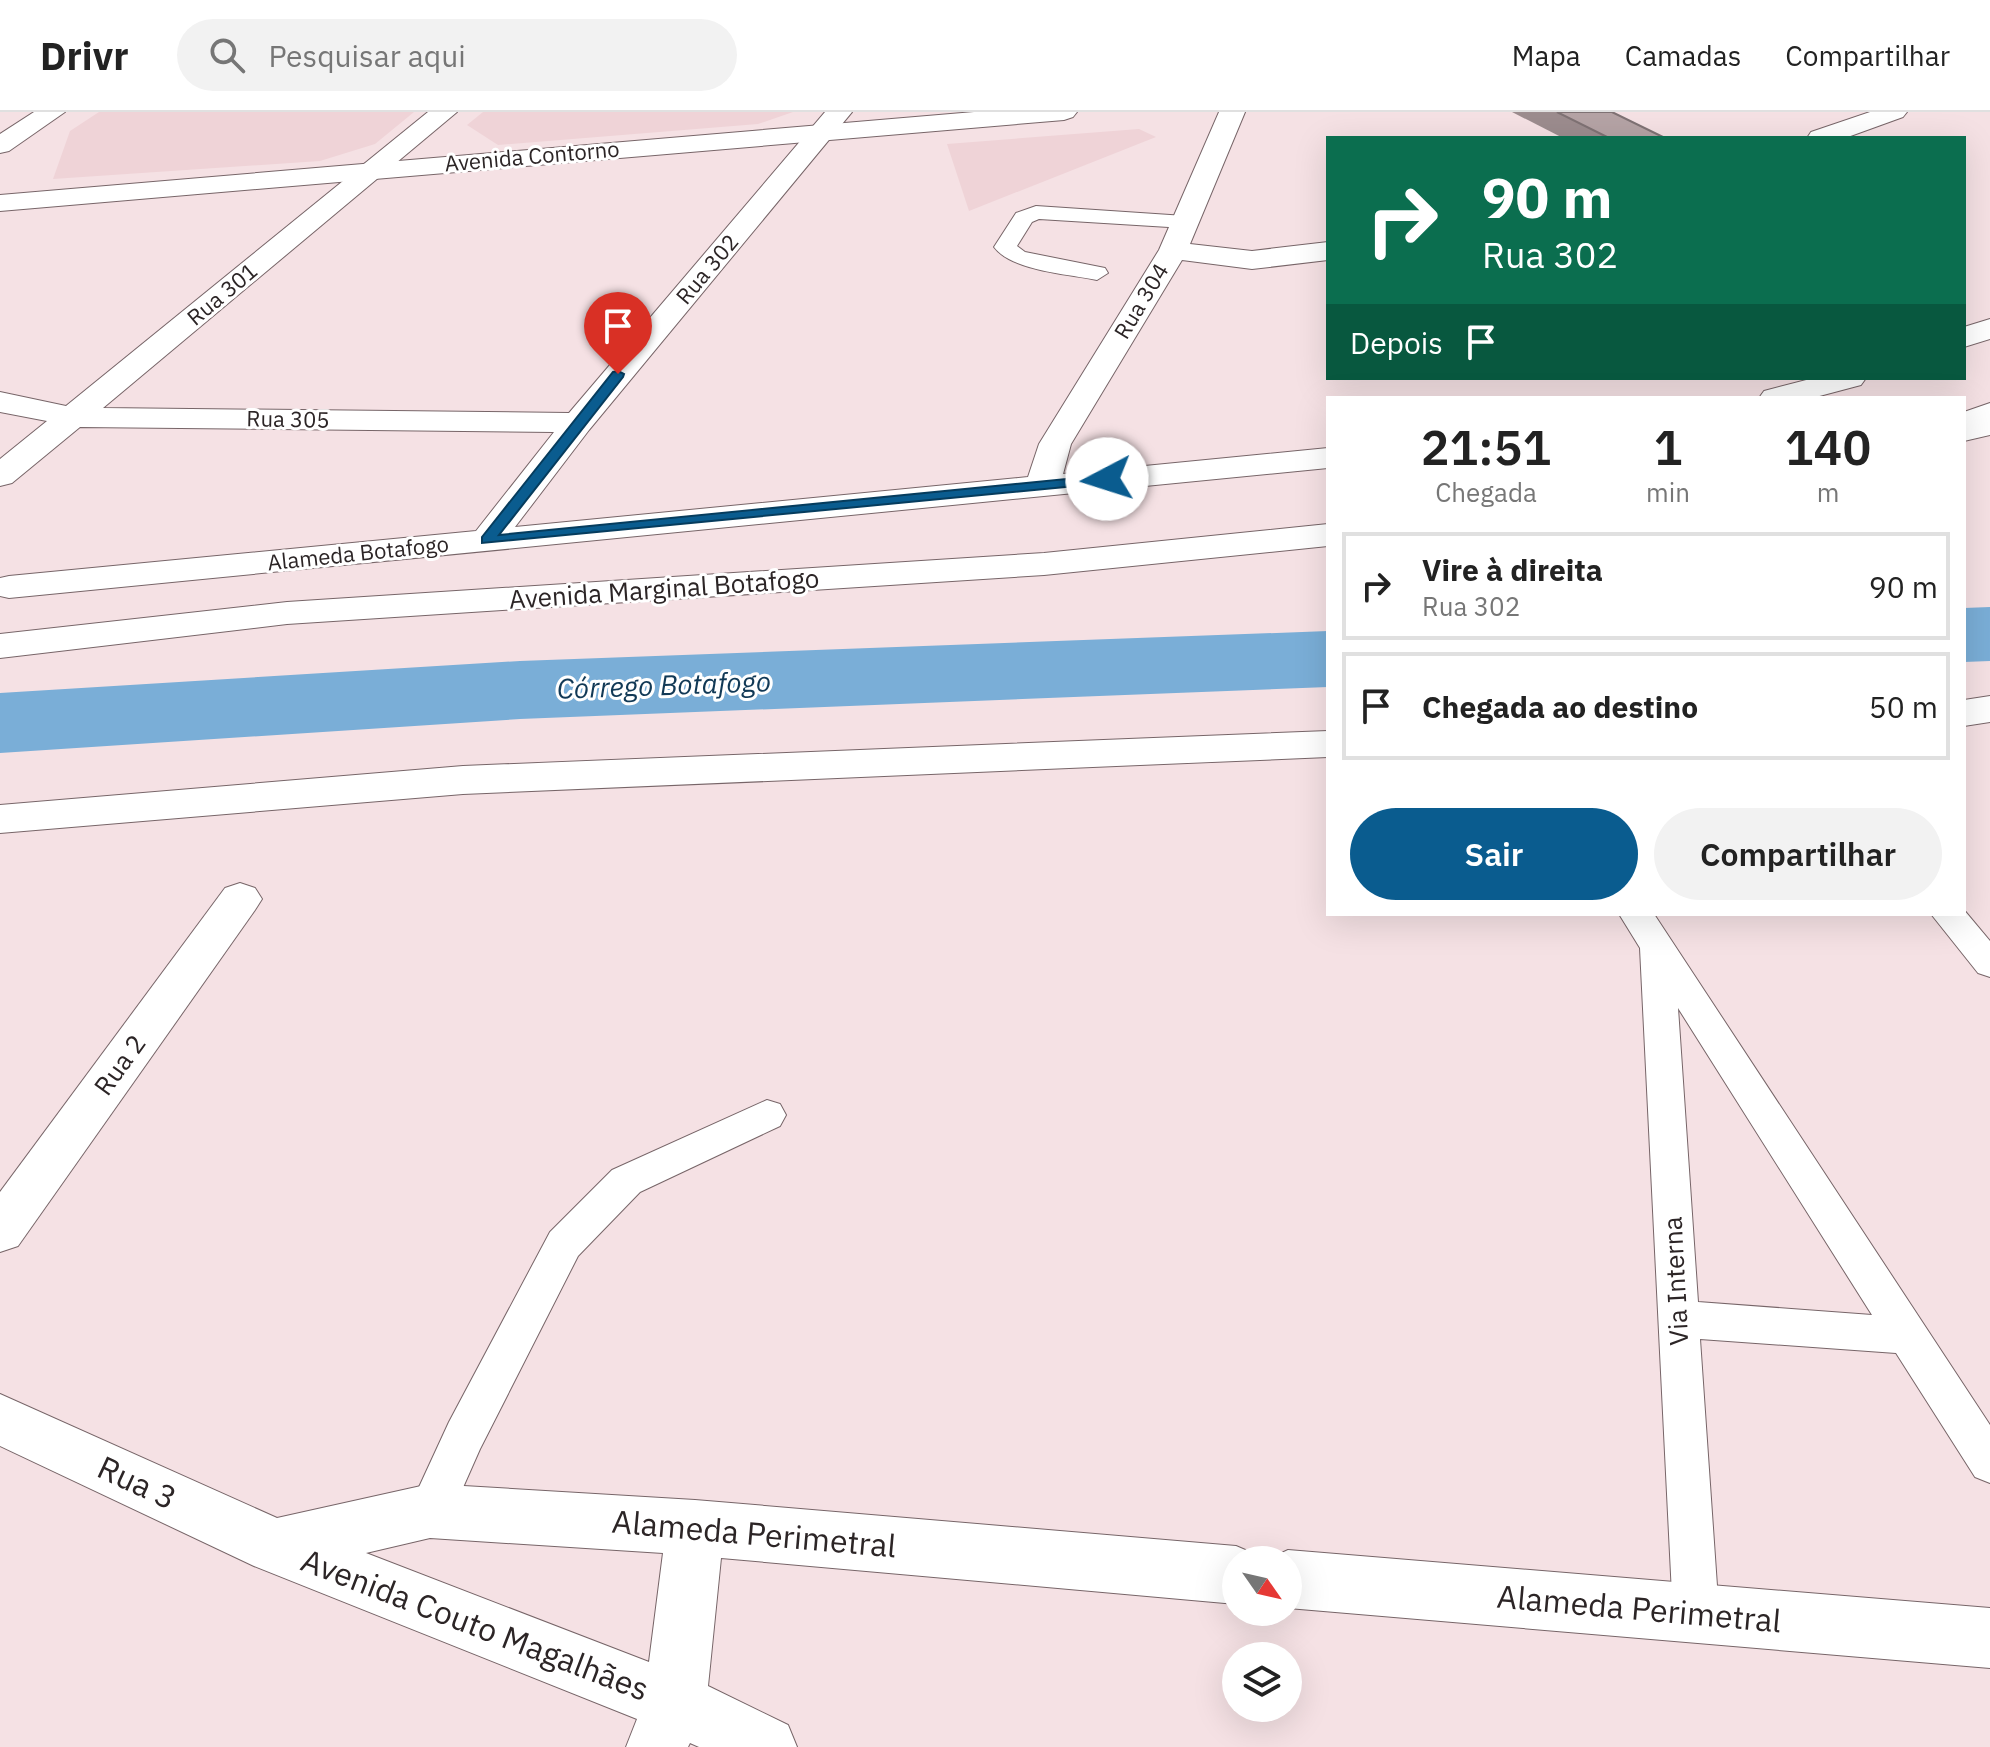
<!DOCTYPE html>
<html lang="pt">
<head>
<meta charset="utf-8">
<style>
  :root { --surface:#fff; --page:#f2f2f2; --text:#222; --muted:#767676; --line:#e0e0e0; --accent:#0a5c8f }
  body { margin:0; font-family:"IBM Plex Sans",sans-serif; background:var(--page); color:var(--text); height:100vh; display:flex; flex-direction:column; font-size:30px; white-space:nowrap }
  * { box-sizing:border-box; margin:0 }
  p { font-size:26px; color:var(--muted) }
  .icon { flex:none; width:44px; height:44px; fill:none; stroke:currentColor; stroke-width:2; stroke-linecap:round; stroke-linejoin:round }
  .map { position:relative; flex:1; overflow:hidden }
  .details { position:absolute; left:1326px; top:284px; width:640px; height:520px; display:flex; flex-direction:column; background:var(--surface); border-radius:0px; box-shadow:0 8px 32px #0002 }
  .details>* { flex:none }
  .top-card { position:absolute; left:1326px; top:24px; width:640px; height:244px; border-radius:0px; box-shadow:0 8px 32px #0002; background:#0b6e4f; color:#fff; overflow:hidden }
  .needle { width:52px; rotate:124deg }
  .buttons { position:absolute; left:1222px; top:1434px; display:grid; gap:16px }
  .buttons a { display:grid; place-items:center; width:80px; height:80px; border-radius:50%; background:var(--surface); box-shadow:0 8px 32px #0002; font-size:40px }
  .pin { position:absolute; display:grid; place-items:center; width:68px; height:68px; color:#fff; margin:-82px -34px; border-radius:50% 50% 50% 0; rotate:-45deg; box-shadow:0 0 8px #0007 }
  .pin .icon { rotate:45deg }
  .me { position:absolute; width:88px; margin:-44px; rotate:265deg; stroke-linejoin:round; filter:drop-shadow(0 0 6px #0008) }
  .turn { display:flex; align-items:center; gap:28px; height:168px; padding:0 24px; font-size:36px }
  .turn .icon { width:104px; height:104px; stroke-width:2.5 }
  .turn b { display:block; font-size:56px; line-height:68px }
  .then { display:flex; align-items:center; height:76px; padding:0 24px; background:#0003; gap:16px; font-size:30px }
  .eta { display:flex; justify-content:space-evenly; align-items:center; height:136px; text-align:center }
  .eta b { font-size:48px; font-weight:600; line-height:56px }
  .button { display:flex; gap:16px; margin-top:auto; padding:16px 24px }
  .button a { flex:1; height:92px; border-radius:48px; background:var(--accent); color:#fff; font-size:32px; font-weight:600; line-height:92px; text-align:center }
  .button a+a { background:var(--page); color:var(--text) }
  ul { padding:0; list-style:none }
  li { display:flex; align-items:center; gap:24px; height:108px; margin:0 16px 12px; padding:0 8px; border:4px solid var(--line); border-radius:0px }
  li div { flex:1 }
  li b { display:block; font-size:30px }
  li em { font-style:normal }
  header { display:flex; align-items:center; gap:48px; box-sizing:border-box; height:112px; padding:0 40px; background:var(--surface); border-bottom:2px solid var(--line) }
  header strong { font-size:38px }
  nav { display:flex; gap:44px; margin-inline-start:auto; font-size:28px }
  .search { width:560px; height:72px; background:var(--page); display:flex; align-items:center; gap:20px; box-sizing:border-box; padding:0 28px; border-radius:44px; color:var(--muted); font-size:30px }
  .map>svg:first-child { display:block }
</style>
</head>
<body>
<header>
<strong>Drivr</strong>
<div class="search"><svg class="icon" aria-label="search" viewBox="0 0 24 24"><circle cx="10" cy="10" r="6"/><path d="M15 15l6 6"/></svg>Pesquisar aqui</div>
<nav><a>Mapa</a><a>Camadas</a><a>Compartilhar</a></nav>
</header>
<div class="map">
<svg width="1990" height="1635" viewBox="0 0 1990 1635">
  <rect width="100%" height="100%" fill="#f5e1e4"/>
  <g fill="#efd3d7">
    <path d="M99,0H414L375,32L320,49L53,67L70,19Z"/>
    <path d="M483,0H793L758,12L498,33L467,13Z"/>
    <path d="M1139,17L1156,25L969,99L947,32Z"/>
  </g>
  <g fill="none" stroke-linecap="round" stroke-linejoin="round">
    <g fill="#7aaed7" fill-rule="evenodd">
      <path d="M1990,495V549L1964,550V496Z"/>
      <path d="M1328,519V575L520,607L0,641V581L520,549Z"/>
    </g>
    <defs>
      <g id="service">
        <path d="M1036,94L1185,104L1196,110L1185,116L1039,107L1032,110L1017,134L1025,140L1105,156L1108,161L1097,168C1068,162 1012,159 994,135L1016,101Z"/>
        <path d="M1964,798L1990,829V865L1978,861L1931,802H1964Z"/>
        <path d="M1619,802H1654L1990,1313V1371L1975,1365L1896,1241L1700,1227L1719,1503L1712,1519L1696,1526L1680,1519L1673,1503L1640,836ZM1678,896L1872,1203L1698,1190Z"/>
        <path d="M767,988L780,992L786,1003L780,1014L640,1080L578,1144L480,1337L446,1414L430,1420L414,1414L408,1399L449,1310L550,1120L612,1058Z"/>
      </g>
      <g id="minor">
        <path d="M34,0H65L9,39L0,41V22Z"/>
        <path d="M428,0H457L103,296L569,301L825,0H852L589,318L515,415L1028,365L1039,332L1159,138L1219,0H1245L1190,132L1252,139L1328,130V148L1252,157L1182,148L1071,332L1063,362L1328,336V356L9,486L0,484V466L9,464L476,419L554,320L80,315L12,371L0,374V347L47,309L0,300V280L66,294Z"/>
        <path d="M1870,0H1907L1903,5L1845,26H1807L1811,20Z"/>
        <path d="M1990,207V227L1964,235V215Z"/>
        <path d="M1814,266H1866L1861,273L1812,286H1759L1764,279Z"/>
        <path d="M240,771L255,776L262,787L255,798L18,1134L0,1140V1080L225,776Z"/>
        <path d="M0,1282L277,1406L430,1372L695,1388L1236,1434L1257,1443L1259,1448H1236V1492L721,1446L708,1574L788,1613L797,1635H699L690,1631L688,1635H626L637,1607L254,1454L0,1334ZM430,1426L663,1441L649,1550L366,1441Z"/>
        <path d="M1288,1438L1990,1496V1556L1288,1496V1448H1267Z"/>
      </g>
      <g id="secondary">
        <path d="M974,0H1077L1073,5L1064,8L0,99V83Z"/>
        <path d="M1990,291V313L1964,322V300Z"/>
      </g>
      <g id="primary">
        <path d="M1990,303V323L1964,329V309Z"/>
        <path d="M1328,412V434L1044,463L287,512L0,546V522L287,490L1044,441Z"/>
        <path d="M1990,584V610L1964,614V588Z"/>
        <path d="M1328,619V645L463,682L0,721V693L463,654Z"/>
      </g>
    </defs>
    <use href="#service" stroke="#776568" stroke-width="2"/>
    <use href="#minor" stroke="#776568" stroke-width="2"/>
    <use href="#secondary" stroke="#776568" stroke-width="2"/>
    <use href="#primary" stroke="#776568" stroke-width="2"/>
    <use href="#service" fill="#fff" fill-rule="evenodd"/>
    <use href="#minor" fill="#fff" fill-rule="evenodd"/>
    <use href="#secondary" fill="#fff" fill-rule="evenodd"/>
    <use href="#primary" fill="#fff" fill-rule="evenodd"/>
  </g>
  <path fill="#9c8c8e" d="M1512,0H1612L1665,26H1563Z"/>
  <path fill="#b5a3a5" stroke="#7f7274" stroke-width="2" d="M1557,0H1612L1665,26H1609Z"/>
  <path fill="#0a5c8f" stroke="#063c5d" stroke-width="2" d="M618,259L624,262L623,265L499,423L1107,363L1114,367L1107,371L482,431V425L613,260Z"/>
  <g text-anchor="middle" stroke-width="6" stroke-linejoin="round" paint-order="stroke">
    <g font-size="22" fill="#2c2526" stroke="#fff">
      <text transform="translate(532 44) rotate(-5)" y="8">Avenida Contorno</text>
      <text transform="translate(707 157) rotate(-50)" y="8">Rua 302</text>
      <text transform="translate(222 182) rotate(-40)" y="8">Rua 301</text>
      <text transform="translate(1141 189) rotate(-59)" y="8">Rua 304</text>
      <text transform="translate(288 307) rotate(1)" y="8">Rua 305</text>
      <text transform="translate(358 441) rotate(-6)" y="8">Alameda Botafogo</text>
    </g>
    <g font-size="26" fill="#2c2526" stroke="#fff">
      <text transform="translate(664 477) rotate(-4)" y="9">Avenida Marginal Botafogo</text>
      <text transform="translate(120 953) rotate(-54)" y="9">Rua 2</text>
      <text transform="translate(1676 1169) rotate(-93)" y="9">Via Interna</text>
    </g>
    <g font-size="28" font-style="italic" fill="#113956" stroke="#fff">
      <text transform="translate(664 573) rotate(-2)" y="10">Córrego Botafogo</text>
    </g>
    <g font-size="32" fill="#2c2526" stroke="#fff">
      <text transform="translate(137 1371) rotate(25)" y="11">Rua 3</text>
      <text transform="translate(754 1422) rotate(5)" y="11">Alameda Perimetral</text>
      <text transform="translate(1639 1497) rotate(5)" y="11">Alameda Perimetral</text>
      <text transform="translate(475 1513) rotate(21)" y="11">Avenida Couto Magalhães</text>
    </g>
  </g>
</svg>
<div class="buttons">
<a><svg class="needle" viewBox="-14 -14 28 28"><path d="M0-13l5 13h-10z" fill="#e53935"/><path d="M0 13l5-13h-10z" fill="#767676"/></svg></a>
<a><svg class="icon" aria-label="layers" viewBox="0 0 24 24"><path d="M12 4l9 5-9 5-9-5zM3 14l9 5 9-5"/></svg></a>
</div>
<div class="pin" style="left:618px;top:262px;background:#d93025"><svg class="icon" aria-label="arrive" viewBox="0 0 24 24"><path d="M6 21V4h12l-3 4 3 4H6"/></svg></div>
<svg class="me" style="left:1107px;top:367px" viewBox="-20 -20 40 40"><circle r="19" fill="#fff"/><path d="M0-13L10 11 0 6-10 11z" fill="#0a5c8f"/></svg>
<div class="top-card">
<div class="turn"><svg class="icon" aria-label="right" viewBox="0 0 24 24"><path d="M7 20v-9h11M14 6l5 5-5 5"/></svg><div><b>90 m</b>Rua 302</div></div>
<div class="then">Depois<svg class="icon" aria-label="arrive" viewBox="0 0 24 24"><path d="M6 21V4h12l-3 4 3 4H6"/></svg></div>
</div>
<section class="details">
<div class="eta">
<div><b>21:51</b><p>Chegada</p></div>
<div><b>1</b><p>min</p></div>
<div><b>140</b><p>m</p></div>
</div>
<ul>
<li><svg class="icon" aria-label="right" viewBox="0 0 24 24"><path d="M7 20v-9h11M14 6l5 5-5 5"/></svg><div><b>Vire à direita</b><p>Rua 302</p></div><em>90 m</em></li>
<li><svg class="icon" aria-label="arrive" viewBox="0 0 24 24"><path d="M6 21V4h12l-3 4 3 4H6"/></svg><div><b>Chegada ao destino</b></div><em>50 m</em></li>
</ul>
<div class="button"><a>Sair</a><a>Compartilhar</a></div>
</section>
</div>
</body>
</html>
